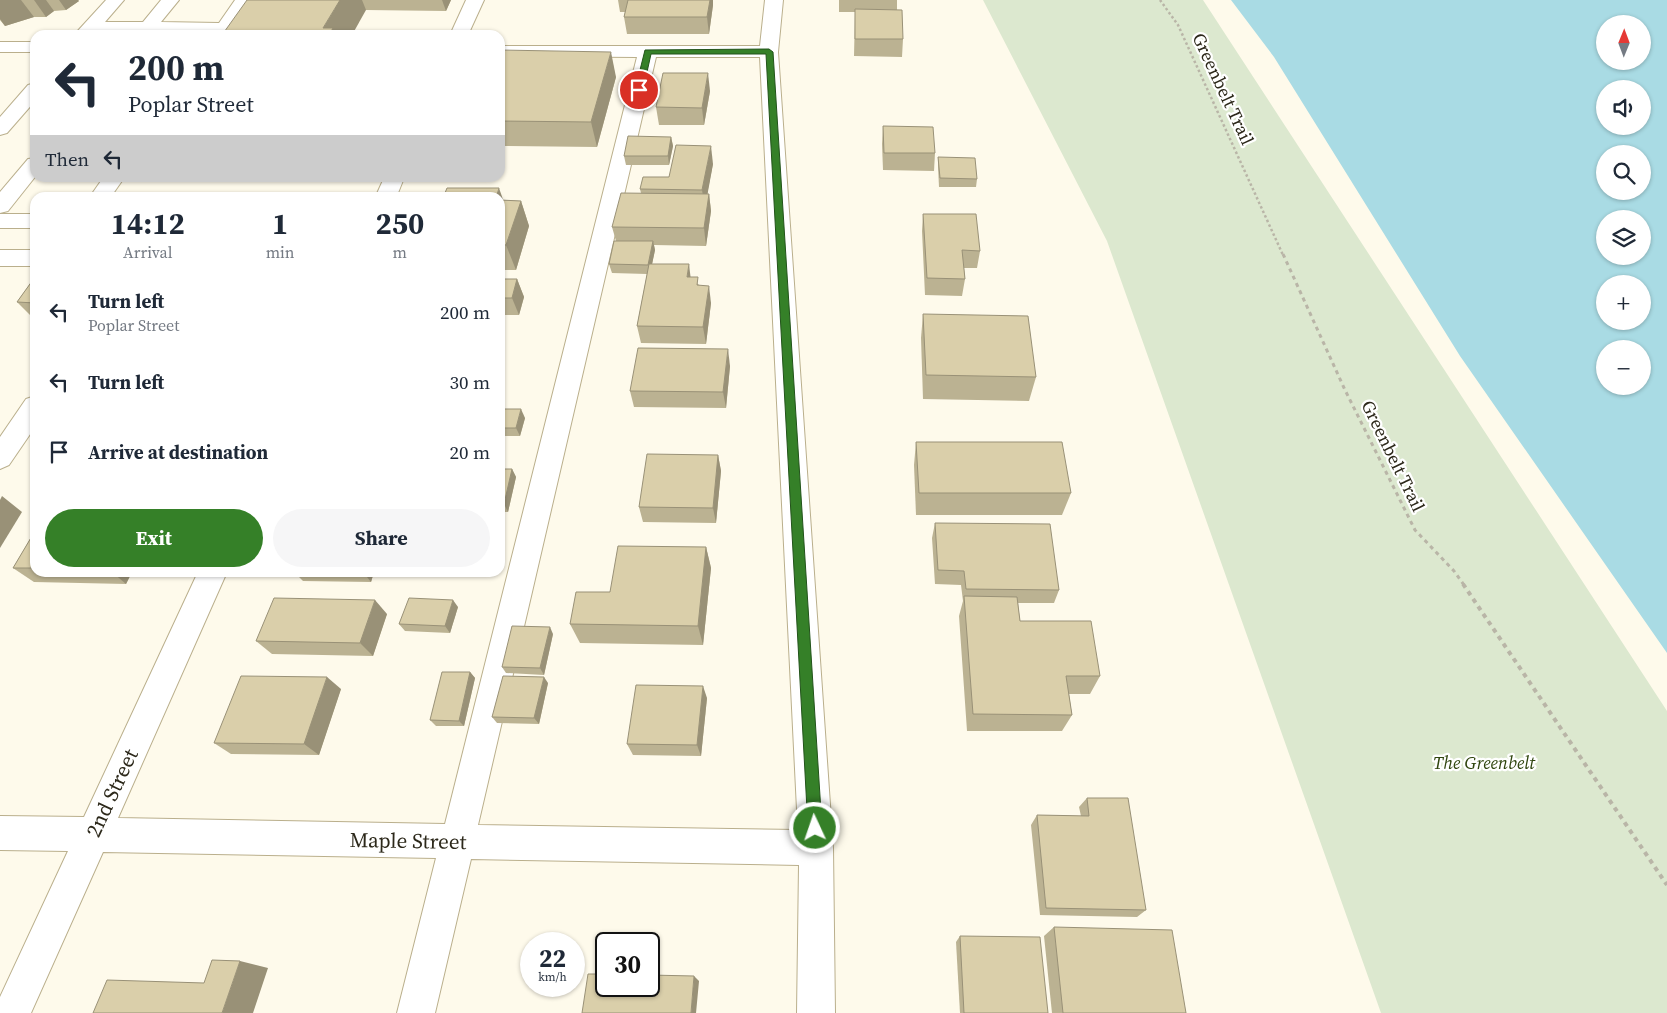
<!DOCTYPE html>
<html lang="en">
<head>
<meta charset="utf-8">
<style>
  :root { --surface:#fff; --page:#f6f6f7; --text:#1f2937; --muted:#747a83; --accent:#358028 }
  body { margin:0; font-family:"Source Serif 4",serif; background:var(--page); color:var(--text); height:100vh; display:flex; flex-direction:column; font-size:19px; white-space:nowrap }
  * { box-sizing:border-box; margin:0 }
  p { font-size:16px; color:var(--muted) }
  .icon { flex:none; width:28px; height:28px; fill:none; stroke:currentColor; stroke-width:2; stroke-linecap:round; stroke-linejoin:round }
  .map { position:relative; flex:1; overflow:hidden }
  .side { position:absolute; left:30px; top:192px; width:475px; height:385px; display:flex; flex-direction:column; background:var(--surface); border-radius:15px; box-shadow:0 1px 4px #0004 }
  .side>* { flex:none }
  .banner { position:absolute; left:30px; top:30px; width:475px; height:152px; border-radius:15px; box-shadow:0 1px 4px #0004; background:#fff; color:var(--text); overflow:hidden }
  .needle { width:32px; rotate:1deg }
  .tools { position:absolute; left:1596px; top:15px; display:grid; gap:10px }
  .tools a { display:grid; place-items:center; width:55px; height:55px; border-radius:50%; background:var(--surface); box-shadow:0 1px 4px #0004; font-size:25px }
  .speed { position:absolute; left:520px; top:932px; display:flex; gap:10px; font-size:25px; font-weight:700; text-align:center }
  .speed>* { display:grid; place-content:center; width:65px; height:65px; border-radius:50%; background:var(--surface); box-shadow:0 1px 4px #0004; line-height:1 }
  .speed small { font-size:12px; font-weight:400 }
  .speed .limit { border:2px solid #111; border-radius:8px; background:#fff; color:#111 }
  .pin { position:absolute; display:grid; place-items:center; width:42px; height:42px; color:#fff; margin:-21px; border:2px solid #fff; border-radius:50%; box-shadow:0 1px 5px #0007 }
  .me { position:absolute; width:55px; margin:-28px; rotate:357deg; stroke-linejoin:round; filter:drop-shadow(0 0 4px #0008) }
  .turn { display:flex; align-items:center; gap:18px; height:105px; padding:0 15px; font-size:22px }
  .turn .icon { width:65px; height:65px; stroke-width:2.5 }
  .turn b { display:block; font-size:35px; line-height:42px }
  .then { display:flex; align-items:center; height:48px; padding:0 15px; background:#0003; gap:10px; font-size:19px }
  .eta { display:flex; justify-content:space-evenly; align-items:center; height:85px; text-align:center }
  .eta b { font-size:30px; font-weight:700; line-height:35px }
  .action { display:flex; gap:10px; margin-top:auto; padding:10px 15px }
  .action a { flex:1; height:58px; border-radius:30px; background:var(--accent); color:#fff; font-size:20px; font-weight:700; line-height:58px; text-align:center }
  .action a+a { background:var(--page); color:var(--text) }
  ul { padding:0; list-style:none }
  li { display:flex; align-items:center; gap:15px; height:70px; padding:0 15px }
  li div { flex:1 }
  li b { display:block; font-size:19px }
  li em { font-style:normal }
  .map>svg:first-child { display:block }
</style>
</head>
<body>
<div class="map">
<svg width="1667" height="1013" viewBox="0 0 1667 1013">
  <rect width="100%" height="100%" fill="#fefaeb"/>
  <path fill="#dce8cf" d="M983,0H1203L1667,711V1013H1381L1107,241Z"/>
  <path fill="#a9dbe4" fill-rule="evenodd" d="M1231,0H1667V653L1460,356L1274,57ZM1605,24H1642V61H1605ZM1605,89H1642V126H1605ZM1605,154H1642V191H1605ZM1605,219H1642V256H1605ZM1605,284H1642V321H1605ZM1605,349H1642V386H1605Z"/>
  <g fill="none" stroke-linecap="round" stroke-linejoin="round">
    <defs>
      <g id="minor">
        <path d="M106,0H124L105,22H143L161,0H179L161,22L219,23L235,0H253L228,35L153,33L151,35H133L135,33L95,32L93,35H74Z"/>
        <path d="M466,0H484L468,35H450Z"/>
        <path d="M765,0H783L778,52L833,848L835,1013H797L799,865L471,859L435,1013H397L436,858L103,852L31,1013H0V997L68,851L0,850V816L84,817L198,572H227L118,818L445,824L637,57L500,56V46H760ZM656,57H760L798,830L478,825Z"/>
        <rect x="0" y="42" width="35" height="10"/>
        <path d="M35,83V101L7,133L0,135V117L28,85Z"/>
        <path d="M35,158V177L8,211L0,213V192L28,159Z"/>
        <path d="M103,178H124L110,198H89Z"/>
        <path d="M384,178H404L396,198H375Z"/>
        <rect x="0" y="214" width="35" height="14"/>
        <rect x="0" y="250" width="35" height="16"/>
        <path d="M35,396V427L9,465L0,469V437L26,399Z"/>
      </g>
    </defs>
    <use href="#minor" stroke="#baaf8c" stroke-width="2"/>
    <path stroke="#b9b5a7" stroke-width="2.5" stroke-dasharray="2.5 2.5" stroke-linecap="butt" d="M1160,0L1178,25L1283,255"/>
    <path stroke="#b9b5a7" stroke-width="3" stroke-dasharray="4 4" stroke-linecap="butt" d="M1283,254L1345,390L1415,530L1454,571L1464,585"/>
    <path stroke="#b9b5a7" stroke-width="4" stroke-dasharray="4.5 4.5" stroke-linecap="butt" d="M1463,584L1667,885"/>
    <use href="#minor" fill="#fff" fill-rule="evenodd"/>
  </g>
  <g fill="#bbb292">
    <path d="M0,0H78L79,1L66,10L54,11L46,17H34L5,26L0,20Z"/>
    <path d="M247,0H451L446,11L366,10Z"/>
    <path d="M618,0H713V5L709,34H627L624,17L625,12H620Z"/>
    <path d="M839,0H897V10L903,39L902,57L854,56L855,12H839Z"/>
    <path d="M500,50L616,77L597,147L500,146Z"/>
    <path d="M710,91L704,125H659L656,107Z"/>
    <path d="M883,126L935,153L934,171L883,170L882,144Z"/>
    <path d="M671,137L673,146L669,165H626L624,156Z"/>
    <path d="M938,157L977,179L976,187H939L938,166Z"/>
    <path d="M713,164L707,194H709L711,211L706,246L654,245L655,250L652,264L691,277L699,285L711,303L706,344L641,343L637,326L647,274L612,273L609,264L616,241L612,227L641,193L640,189L669,177Z"/>
    <path d="M161,178H335L332,182L163,180Z"/>
    <path d="M500,198L503,200L521,201L529,226L516,270H500Z"/>
    <path d="M923,214L980,251L977,268H964L965,279L962,296L925,295L922,231Z"/>
    <path d="M35,277V319H34L17,302Z"/>
    <path d="M500,279H517L524,297L519,315H500Z"/>
    <path d="M923,314L1036,377L1029,401L923,399L921,338Z"/>
    <path d="M730,366L726,408L634,407L630,391Z"/>
    <path d="M500,409L525,418L520,436H500Z"/>
    <path d="M916,442L1071,493L1062,515H916L914,465Z"/>
    <path d="M718,455L721,471L716,523L643,522L639,507Z"/>
    <path d="M500,469H512L516,477L508,512H500Z"/>
    <path d="M935,523L1059,590L1054,603H1018L1020,621L1100,676L1090,694H1069L1072,715L1062,731H967L959,616L963,601L961,585L935,584L932,538Z"/>
    <path d="M35,531V572H132L126,584L34,582L13,568Z"/>
    <path d="M706,547L711,568L703,645L580,643L570,624L610,592Z"/>
    <path d="M294,572H374L371,582L303,581Z"/>
    <path d="M440,572H459L458,574H441Z"/>
    <path d="M458,607L450,633L405,631L399,624Z"/>
    <path d="M387,614L373,656L272,654L256,641Z"/>
    <path d="M553,634L544,675L506,673L502,667Z"/>
    <path d="M470,672L475,678L464,726H436L430,720Z"/>
    <path d="M548,683L539,724L497,723L492,717Z"/>
    <path d="M341,689L319,755L231,754L214,743Z"/>
    <path d="M707,698L701,756L633,755L627,744Z"/>
    <path d="M1087,798L1146,910L1137,917L1040,915L1031,825L1037,815L1081,816L1079,807Z"/>
    <path d="M1054,927L1186,1013H1052L1044,936Z"/>
    <path d="M960,936L1048,1013H960L956,942Z"/>
  </g>
  <g fill="#999177">
    <path d="M0,0H21L34,17L5,26L0,19Z"/>
    <path d="M34,0H46L54,11L46,17Z"/>
    <path d="M59,0H78L79,1L66,10Z"/>
    <path d="M340,0H362L366,10L352,35H326L323,28Z"/>
    <path d="M442,0H451L446,11Z"/>
    <path d="M710,0H713V5L709,34L707,17Z"/>
    <path d="M611,52L616,77L597,147L591,122Z"/>
    <path d="M708,73L710,91L704,125L702,108Z"/>
    <path d="M671,137L673,146L669,165L668,156Z"/>
    <path d="M711,146L713,164L705,208L702,190Z"/>
    <path d="M330,178H335L332,182Z"/>
    <path d="M499,188L508,214H500V198H496Z"/>
    <path d="M709,194L711,211L706,246L704,228Z"/>
    <path d="M521,201L529,226L516,270L506,245Z"/>
    <path d="M653,241L655,250L650,274L648,265Z"/>
    <path d="M689,264L691,281L687,277Z"/>
    <path d="M517,279L524,297L519,315L512,298Z"/>
    <path d="M709,286L711,303L706,344L703,327Z"/>
    <path d="M728,349L730,366L726,408L723,392Z"/>
    <path d="M521,409L525,418L520,436L516,428Z"/>
    <path d="M718,455L721,471L716,523L713,508Z"/>
    <path d="M512,469L516,477L508,512L504,504Z"/>
    <path d="M2,496L22,512L0,548V500Z"/>
    <path d="M706,547L711,568L703,645L698,626Z"/>
    <path d="M112,572H132L126,584Z"/>
    <path d="M363,572H374L371,582Z"/>
    <path d="M375,600L387,614L373,656L360,643Z"/>
    <path d="M453,600L458,607L450,633L445,626Z"/>
    <path d="M550,627L553,634L544,675L540,668Z"/>
    <path d="M470,672L475,678L464,726L459,721Z"/>
    <path d="M327,677L341,689L319,755L304,744Z"/>
    <path d="M544,677L548,683L539,724L534,718Z"/>
    <path d="M703,686L707,698L701,756L697,745Z"/>
    <path d="M240,961L268,968L253,1013H222Z"/>
    <path d="M694,976L699,981L696,1013H691Z"/>
  </g>
  <g fill="#dacfaa" stroke="#999177">
    <path d="M247,0H340L323,28H333L329,35H222Z"/>
    <path d="M628,0H710L707,17H624Z"/>
    <path d="M855,9L902,10L903,39H855Z"/>
    <path d="M500,50L611,52L591,122L500,121Z"/>
    <path d="M663,73H708L702,108L656,107Z"/>
    <path d="M883,126L933,127L935,153H884Z"/>
    <path d="M628,136L671,137L668,156H624Z"/>
    <path d="M676,145L711,146L702,190L640,189L643,177H669Z"/>
    <path d="M938,157L975,158L977,179L940,178Z"/>
    <path d="M447,188H499L496,198H443Z"/>
    <path d="M621,193L709,194L704,228L612,227Z"/>
    <path d="M500,200L521,201L506,245H500Z"/>
    <path d="M923,214H976L980,251L962,250L965,279L927,278Z"/>
    <path d="M614,241H653L648,265L609,264Z"/>
    <path d="M649,264H689L687,277H698L697,285L709,286L703,327L637,326Z"/>
    <path d="M35,277V303L17,302Z"/>
    <path d="M500,279H517L512,298H500Z"/>
    <path d="M923,314L1028,316L1036,377L926,375Z"/>
    <path d="M638,348L728,349L723,392L630,391Z"/>
    <path d="M500,409H521L516,428H500Z"/>
    <path d="M916,442H1062L1071,493H919Z"/>
    <path d="M647,454L718,455L713,508L639,507Z"/>
    <path d="M500,469H512L504,504H500Z"/>
    <path d="M935,523L1050,524L1059,590L966,589L964,571L938,570Z"/>
    <path d="M35,531V568H13Z"/>
    <path d="M618,546L706,547L698,626L570,624L576,592H610Z"/>
    <path d="M964,596L1017,597L1020,621H1091L1100,676H1066L1072,715L973,714Z"/>
    <path d="M274,598L375,600L360,643L256,641Z"/>
    <path d="M409,598L453,600L445,626L399,624Z"/>
    <path d="M512,626L550,627L540,668L502,667Z"/>
    <path d="M442,672H470L459,721L430,720Z"/>
    <path d="M241,676L327,677L304,744L214,743Z"/>
    <path d="M503,676L544,677L534,718L492,717Z"/>
    <path d="M636,685L703,686L697,745L627,744Z"/>
    <path d="M1087,798H1128L1146,910L1046,908L1037,815L1089,816Z"/>
    <path d="M1054,927L1172,930L1186,1013H1063Z"/>
    <path d="M960,936L1040,937L1048,1013H964Z"/>
    <path d="M212,960L240,961L222,1013H93L107,980L204,983Z"/>
    <path d="M588,974H606V986H649V975L694,976L691,1013H582Z"/>
  </g>
  <path fill="#358028" stroke="#22531a" d="M769,49L773,52L822,828L820,833L815,836L810,833L808,828L766,54H651L643,90L639,92L635,90L645,50Z"/>
  <g text-anchor="middle" stroke-width="4.5" stroke-linejoin="round" paint-order="stroke">
    <g font-size="18" fill="#2c281a" stroke="#fff">
      <text transform="translate(1223 89) rotate(65)" y="6">Greenbelt Trail</text>
      <text transform="translate(1393 456) rotate(64)" y="6">Greenbelt Trail</text>
    </g>
    <g font-size="18" font-style="italic" fill="#2f450e" stroke="#fff">
      <text x="1484" y="769">The Greenbelt</text>
    </g>
    <g font-size="21" fill="#2c281a" stroke="#fff">
      <text transform="translate(112 793) rotate(-65)" y="7">2nd Street</text>
      <text transform="translate(408 841) rotate(1)" y="7">Maple Street</text>
    </g>
  </g>
</svg>
<div class="tools">
<a><svg class="needle" viewBox="-14 -14 28 28"><path d="M0-13l5 13h-10z" fill="#e53935"/><path d="M0 13l5-13h-10z" fill="#747a83"/></svg></a>
<a><svg class="icon" aria-label="sound" viewBox="0 0 24 24"><path d="M4 9h4l5-4v14l-5-4H4zM17 9q2 3 0 6"/></svg></a>
<a><svg class="icon" aria-label="search" viewBox="0 0 24 24"><circle cx="10" cy="10" r="6"/><path d="M15 15l6 6"/></svg></a>
<a><svg class="icon" aria-label="layers" viewBox="0 0 24 24"><path d="M12 4l9 5-9 5-9-5zM3 14l9 5 9-5"/></svg></a>
<a>+</a>
<a>−</a>
</div>
<div class="speed"><div>22<small>km/h</small></div><div class="limit">30</div></div>
<div class="pin" style="left:639px;top:90px;background:#d93025"><svg class="icon" aria-label="arrive" viewBox="0 0 24 24"><path d="M6 21V4h12l-3 4 3 4H6"/></svg></div>
<svg class="me" style="left:815px;top:828px" viewBox="-20 -20 40 40"><circle r="17" fill="#358028" stroke="#fff" stroke-width="3"/><path d="M0-11L8 9 0 5-8 9z" fill="#fff"/></svg>
<div class="banner">
<div class="turn"><svg class="icon" aria-label="left" viewBox="0 0 24 24"><path d="M17 20v-9H6M10 6l-5 5 5 5"/></svg><div><b>200 m</b>Poplar Street</div></div>
<div class="then">Then<svg class="icon" aria-label="left" viewBox="0 0 24 24"><path d="M17 20v-9H6M10 6l-5 5 5 5"/></svg></div>
</div>
<section class="side">
<div class="eta">
<div><b>14:12</b><p>Arrival</p></div>
<div><b>1</b><p>min</p></div>
<div><b>250</b><p>m</p></div>
</div>
<ul>
<li><svg class="icon" aria-label="left" viewBox="0 0 24 24"><path d="M17 20v-9H6M10 6l-5 5 5 5"/></svg><div><b>Turn left</b><p>Poplar Street</p></div><em>200 m</em></li>
<li><svg class="icon" aria-label="left" viewBox="0 0 24 24"><path d="M17 20v-9H6M10 6l-5 5 5 5"/></svg><div><b>Turn left</b></div><em>30 m</em></li>
<li><svg class="icon" aria-label="arrive" viewBox="0 0 24 24"><path d="M6 21V4h12l-3 4 3 4H6"/></svg><div><b>Arrive at destination</b></div><em>20 m</em></li>
</ul>
<div class="action"><a>Exit</a><a>Share</a></div>
</section>
</div>
</body>
</html>
